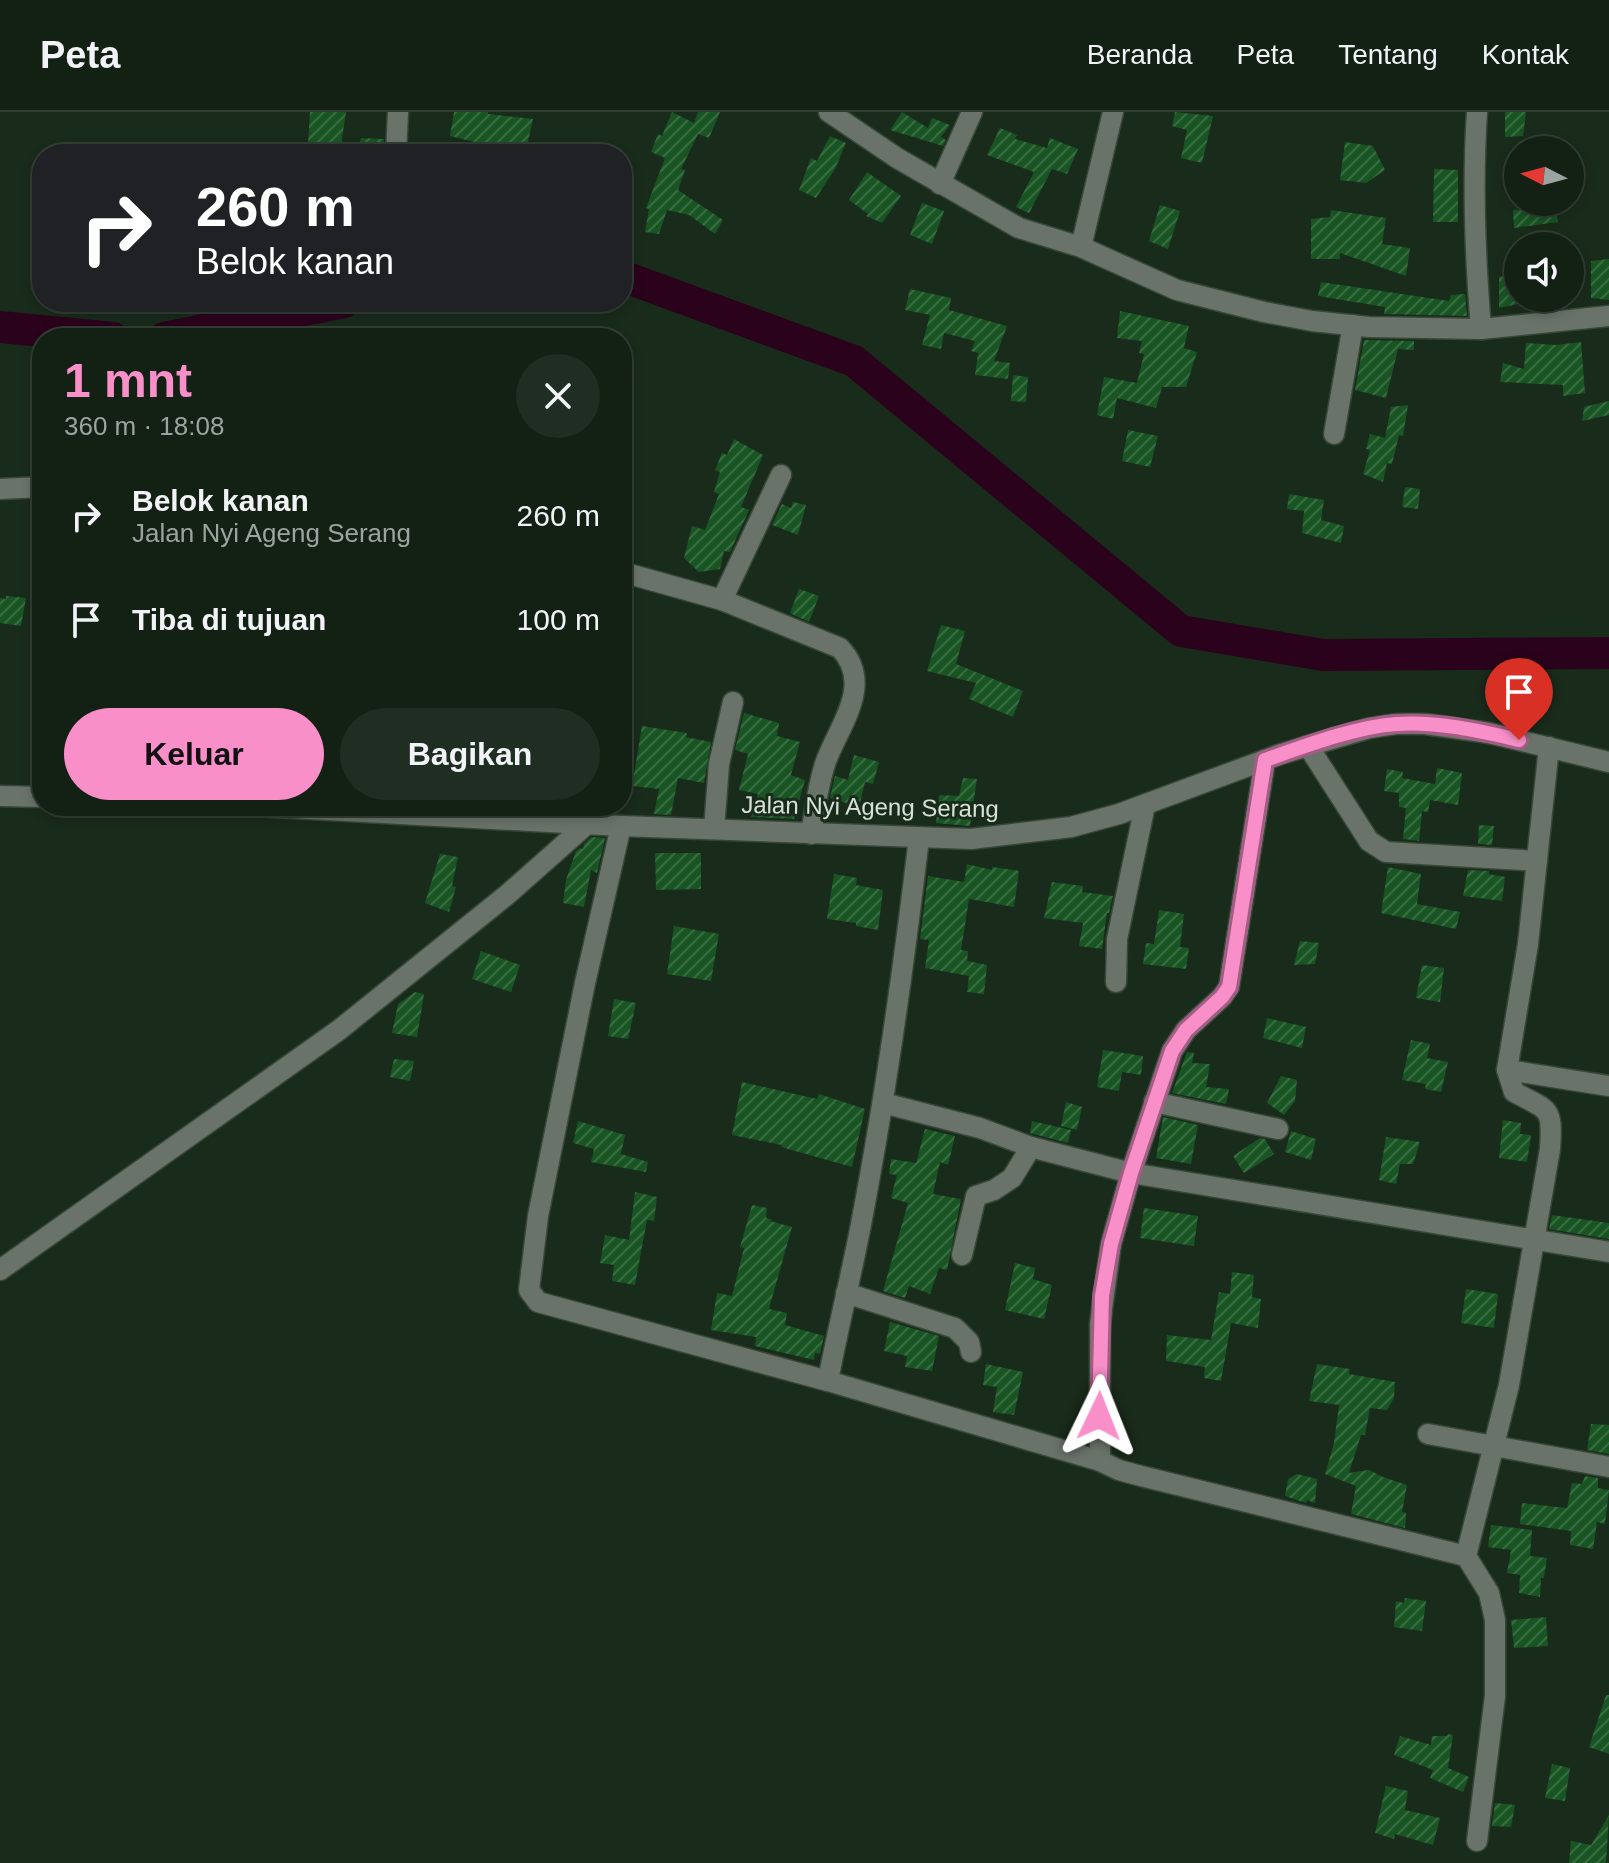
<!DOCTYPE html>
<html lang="id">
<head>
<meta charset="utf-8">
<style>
  :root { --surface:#132014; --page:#202d22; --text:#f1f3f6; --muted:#9da3a0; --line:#323e34; --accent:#f98fc9 }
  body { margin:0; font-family:Helvetica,sans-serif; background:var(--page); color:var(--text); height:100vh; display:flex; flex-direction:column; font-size:30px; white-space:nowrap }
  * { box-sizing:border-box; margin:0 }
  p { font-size:26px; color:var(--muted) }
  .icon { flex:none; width:44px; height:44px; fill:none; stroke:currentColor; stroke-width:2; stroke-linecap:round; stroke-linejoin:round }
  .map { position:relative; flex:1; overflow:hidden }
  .sheet { position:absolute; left:32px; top:216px; width:600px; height:488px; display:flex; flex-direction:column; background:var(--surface); border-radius:32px; box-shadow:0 4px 12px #0003,0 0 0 2px var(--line) }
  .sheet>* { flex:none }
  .guide { position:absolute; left:32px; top:32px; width:600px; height:168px; border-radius:32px; box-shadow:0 4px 12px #0003,0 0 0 2px var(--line); background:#202124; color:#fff; overflow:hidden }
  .needle { width:52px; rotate:276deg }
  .fabs { position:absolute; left:1504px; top:24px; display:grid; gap:16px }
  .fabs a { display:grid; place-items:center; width:80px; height:80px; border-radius:50%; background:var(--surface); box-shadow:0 4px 12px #0003,0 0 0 2px var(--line); font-size:40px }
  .pin { position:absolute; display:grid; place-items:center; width:68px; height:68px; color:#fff; margin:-82px -34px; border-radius:50% 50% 50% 0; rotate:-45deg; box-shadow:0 0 8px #0007 }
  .pin .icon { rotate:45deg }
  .me { position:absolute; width:88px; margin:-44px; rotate:2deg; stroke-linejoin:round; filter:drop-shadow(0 0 6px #0008) }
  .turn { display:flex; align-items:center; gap:28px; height:168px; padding:0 32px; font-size:36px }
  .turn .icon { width:104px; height:104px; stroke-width:2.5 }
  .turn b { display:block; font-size:56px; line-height:68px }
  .round { display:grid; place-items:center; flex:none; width:84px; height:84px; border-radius:42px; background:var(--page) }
  .headline { display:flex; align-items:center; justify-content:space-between; height:136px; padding:0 32px }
  h1 { font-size:48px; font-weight:800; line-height:60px; color:var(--accent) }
  .action { display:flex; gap:16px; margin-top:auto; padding:16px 32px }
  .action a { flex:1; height:92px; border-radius:48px; background:var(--accent); color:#111; font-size:32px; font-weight:800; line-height:92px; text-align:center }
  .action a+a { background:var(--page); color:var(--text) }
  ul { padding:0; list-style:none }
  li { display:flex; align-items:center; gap:24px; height:104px; padding:0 32px }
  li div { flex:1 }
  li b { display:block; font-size:30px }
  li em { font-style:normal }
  header { display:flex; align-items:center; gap:48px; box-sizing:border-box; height:112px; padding:0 40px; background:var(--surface); border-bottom:2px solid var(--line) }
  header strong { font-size:38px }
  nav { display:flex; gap:44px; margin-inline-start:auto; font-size:28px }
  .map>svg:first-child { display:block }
</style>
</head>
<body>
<header>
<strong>Peta</strong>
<nav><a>Beranda</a><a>Peta</a><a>Tentang</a><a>Kontak</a></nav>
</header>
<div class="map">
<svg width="1609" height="1751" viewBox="0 0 1609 1751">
  <defs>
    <pattern id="building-hatch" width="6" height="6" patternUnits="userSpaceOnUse" patternTransform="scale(2)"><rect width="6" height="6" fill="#185523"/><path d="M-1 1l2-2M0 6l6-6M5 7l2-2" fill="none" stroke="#396d42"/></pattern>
  </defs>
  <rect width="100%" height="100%" fill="#192b1b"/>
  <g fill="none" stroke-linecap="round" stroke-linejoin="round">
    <g stroke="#2b021c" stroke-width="32">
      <path d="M622,164L854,249L1181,519L1323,543L1609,541"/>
      <path d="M0,215L113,226"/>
      <path d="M164,226L344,190"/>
    </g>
  </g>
  <g fill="url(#building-hatch)">
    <path d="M310,0H346L341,33L308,32Z"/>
    <path d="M454,0H488V2L533,7L527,34L483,30V32L450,24Z"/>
    <path d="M672,0L694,11L698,0H720L709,26L698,22L681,57L685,58L678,78L723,108L715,122L689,103L667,98L659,122L645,120L649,97L646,96L665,46L651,40L658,22L662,24Z"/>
    <path d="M902,0L928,16L932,6L950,13L941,25L946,28L943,34L890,18Z"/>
    <path d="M1175,0L1213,4L1202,51L1181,46L1187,18L1172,14Z"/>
    <path d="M1505,0H1526L1523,24L1505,25Z"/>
    <path d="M1000,16L1017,23L1015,27L1047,36L1050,26L1078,37L1067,62L1052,57L1029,101L1016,95L1034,60L987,43Z"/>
    <path d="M830,24L846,31L835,57L816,86L799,78L811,46L817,49Z"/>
    <path d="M361,26L384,27L383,42H358Z"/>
    <path d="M1345,30L1373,34L1385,58L1366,71L1340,68Z"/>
    <path d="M1434,57L1458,58V110H1433Z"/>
    <path d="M867,60L901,84L882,111L866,104L868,102L849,88Z"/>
    <path d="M922,91L944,99L932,132L910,123Z"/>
    <path d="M1160,93L1180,99L1168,137L1149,129Z"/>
    <path d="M1555,94L1558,110L1514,116L1513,98Z"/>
    <path d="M1331,98L1386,106L1382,132L1410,136L1406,164L1340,141V147H1311V107L1330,105Z"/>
    <path d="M1609,147V188L1591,186V149Z"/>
    <path d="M1518,161V192L1499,196V165Z"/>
    <path d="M1321,170L1449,189L1451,183L1465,182L1467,204L1384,202L1385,195L1318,184Z"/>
    <path d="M910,177L951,186L949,198L1007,214L994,249L1010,251L1008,267L975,263L978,241L971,239L975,229L944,221L941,237L922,233L930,203L905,198Z"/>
    <path d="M1120,199L1189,214L1184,236L1197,240L1186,275H1162L1156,296L1117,286L1113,307L1097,303L1104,265L1137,271L1144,242L1139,241L1142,229L1117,226Z"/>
    <path d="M1364,228L1414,229V238L1398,237L1386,286L1355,278Z"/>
    <path d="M1581,230L1585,281L1563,284V273L1500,270L1503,251L1524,257L1526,231L1556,233Z"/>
    <path d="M1013,263L1028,265L1026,290L1011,289Z"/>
    <path d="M1609,289V303L1582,309L1584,295Z"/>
    <path d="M1408,293L1403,324L1399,323L1392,352L1387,351L1383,370L1363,362L1370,338L1366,337L1370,322L1385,326L1391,295Z"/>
    <path d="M1128,318L1158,324L1150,355L1122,349Z"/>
    <path d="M734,327L763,343L741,395L749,398L730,440L724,439L720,457L699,460L684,446L692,414L705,418L719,382L714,380L720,360L715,358L722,341L727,343Z"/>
    <path d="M1405,375L1420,377L1418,397L1402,395Z"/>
    <path d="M1289,382L1324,388L1321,408L1344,414L1341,431L1302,421L1304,399L1287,397Z"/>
    <path d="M793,390L806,393L798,423L772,413L782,392L791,396Z"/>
    <path d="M799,477L819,484L809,510L790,501Z"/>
    <path d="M6,484L26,486L21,514L0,511V486L6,487Z"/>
    <path d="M941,513L965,519L956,552L1023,579L1013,605L969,587L976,571L927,559Z"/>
    <path d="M744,601L779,611L777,624L800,630L791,663L805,668L794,707L751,705L758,682L739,678L748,642L735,638Z"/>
    <path d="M642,614L687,621L686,625L711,630L704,671L678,666L671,703L654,702L659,677L632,674Z"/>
    <path d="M854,643L879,650L873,672L865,670L859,695L830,686L835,664L848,668Z"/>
    <path d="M1437,656L1462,661L1458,693L1430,688L1428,700L1422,699L1419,729L1403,727L1406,696L1399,695V681L1384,679L1387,657L1403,660L1402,666L1435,672Z"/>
    <path d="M963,666L977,667L970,714L936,711L939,683L959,684Z"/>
    <path d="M1479,713L1494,714L1492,733L1478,732Z"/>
    <path d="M591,725L605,726L597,761L591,758L584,795L563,791L566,768L576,739L580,736L583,737L584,732Z"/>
    <path d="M655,741H701V777L656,778Z"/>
    <path d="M440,742L458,745L452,774L456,775L449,800L425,791Z"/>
    <path d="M967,752L992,758V755L1019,759L1014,795L969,787L961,838L968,839L967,849L987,853L984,882L967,880L969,864L925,856L929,828L920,827L928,764L964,770Z"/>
    <path d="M1388,755L1421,762L1417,792L1460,800L1456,817L1381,801Z"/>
    <path d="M1468,758L1489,759V762L1505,765L1502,789L1463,784Z"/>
    <path d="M834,762L857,766L856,773L883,778L878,818L856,814V811L827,807Z"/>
    <path d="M1052,770L1083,774L1082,780L1113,784L1109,801H1107L1102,837L1079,834L1083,811L1044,806Z"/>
    <path d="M1159,798L1184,802L1180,835L1189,836L1186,857L1143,852L1146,831L1154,832Z"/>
    <path d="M674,814L719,822L711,869L667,862Z"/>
    <path d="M1300,829L1319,831L1315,852L1294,853Z"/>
    <path d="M481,839L520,853L511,880L472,867Z"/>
    <path d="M1422,853L1444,856L1440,890L1416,886Z"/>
    <path d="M415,880L424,882L417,925L392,921L398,892Z"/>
    <path d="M614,887L636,891L628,927L608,924Z"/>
    <path d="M1267,906L1306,915L1302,936L1263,926Z"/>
    <path d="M1411,928L1430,932L1427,946L1448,950L1441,980L1425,977L1426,972L1402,968Z"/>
    <path d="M1103,938L1143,944L1141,963L1122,960L1119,979L1097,975Z"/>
    <path d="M1187,940L1194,941L1192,951L1210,952L1206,975L1229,977L1226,992L1172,981Z"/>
    <path d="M394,947L414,949L410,969L390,965Z"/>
    <path d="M1281,964L1297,968L1295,989L1284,1003L1267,991Z"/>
    <path d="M742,970L817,987L819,982L865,997L852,1055L781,1035L782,1033L732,1023Z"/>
    <path d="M1066,990L1082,995L1077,1018L1061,1014Z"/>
    <path d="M1163,1005L1198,1013L1191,1052L1156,1046Z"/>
    <path d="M1503,1008L1521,1011L1520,1022L1531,1023L1527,1050L1499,1046Z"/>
    <path d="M578,1009L625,1023L621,1042L648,1050L646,1060L591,1050L594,1037L573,1031Z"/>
    <path d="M1032,1009L1071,1018L1068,1031L1030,1021Z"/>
    <path d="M925,1017L955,1024L948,1053L940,1050L933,1082L961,1087L947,1158L939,1156L930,1182L909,1174L905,1186L883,1179L908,1091L891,1086L897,1063L889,1062L891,1047L916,1051Z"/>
    <path d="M1291,1019L1316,1027L1311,1048L1285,1040Z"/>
    <path d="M1386,1025L1420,1030L1413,1052H1400L1396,1072L1379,1068Z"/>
    <path d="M1260,1026L1265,1027L1274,1042L1244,1061L1233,1044Z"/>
    <path d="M635,1080L657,1085L654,1109L647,1108L635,1173L612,1169L614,1153L600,1151L605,1123L629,1128Z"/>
    <path d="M752,1093L767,1096L766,1106L771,1107L770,1109L792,1115L769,1197L787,1201L785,1213L824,1224L820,1242L815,1241L814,1248L755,1234L756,1225L711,1218L717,1181L732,1184L744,1136L740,1135Z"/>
    <path d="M1144,1096L1198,1104L1194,1134L1140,1126Z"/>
    <path d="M1552,1103L1609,1111V1127L1549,1117Z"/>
    <path d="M1015,1151L1035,1156L1033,1167L1052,1173L1044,1207L1005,1198Z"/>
    <path d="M1232,1160L1254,1163L1252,1185L1261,1187L1258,1216L1231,1211L1221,1269L1204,1266L1205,1255L1166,1249L1167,1223L1211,1228L1219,1180L1230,1182Z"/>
    <path d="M1466,1177L1498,1182L1494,1216L1461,1211Z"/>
    <path d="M890,1210L939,1224L932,1259L905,1255L907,1244L884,1239Z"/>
    <path d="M986,1252L1023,1260L1014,1303L993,1300L997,1275L983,1273Z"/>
    <path d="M1317,1252L1350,1257L1349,1262L1395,1270L1394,1286L1387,1298L1370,1296L1365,1323H1361L1349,1361L1369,1358L1383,1365L1407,1373L1402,1400L1406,1401L1405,1416L1351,1402L1356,1374L1325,1362L1334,1331L1339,1293L1309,1289Z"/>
    <path d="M1591,1312L1609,1313V1342L1587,1338Z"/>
    <path d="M1297,1362L1317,1367L1315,1391L1307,1388L1306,1391L1285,1384L1288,1367Z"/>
    <path d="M1585,1364L1598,1366V1376L1609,1378L1605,1412L1597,1410L1593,1437L1570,1433L1571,1419L1520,1412L1522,1391L1567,1396L1572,1371L1582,1372Z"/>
    <path d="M1491,1413L1532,1418L1530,1444L1547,1446L1544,1466H1541L1540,1485L1519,1481L1520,1463L1507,1461L1511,1438L1488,1435Z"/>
    <path d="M1405,1486L1426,1489L1422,1519L1394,1515L1396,1489L1404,1491Z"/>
    <path d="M1546,1505L1548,1534L1514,1536L1511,1508Z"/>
    <path d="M1606,1583H1609V1642L1589,1635Z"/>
    <path d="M1448,1622L1453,1623L1448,1656L1469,1665L1463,1680L1430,1666L1433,1658L1394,1643L1400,1624L1431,1633L1432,1624H1447Z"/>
    <path d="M1552,1652L1570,1656L1565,1689L1545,1686Z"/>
    <path d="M1386,1674L1408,1679L1405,1698L1440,1706L1433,1733L1395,1722L1394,1727L1375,1721Z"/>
    <path d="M1495,1691L1515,1693L1511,1715L1492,1714Z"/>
    <path d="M1609,1703L1606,1751H1569L1571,1729L1591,1733Z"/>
  </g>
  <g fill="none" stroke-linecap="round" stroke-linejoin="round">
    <defs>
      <g id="minor">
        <path d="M829,0L897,46L1019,116L1081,135L1177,178L1264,200L1312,209L1369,215L1481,217L1609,204"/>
        <path d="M1477,0C1472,73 1475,144 1481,217"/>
        <path d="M396,42L398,0"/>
        <path d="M940,72L972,0"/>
        <path d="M1081,135L1113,0"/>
        <path d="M1334,322L1353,213"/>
        <path d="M0,377L42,375"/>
        <path d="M622,460L722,488L840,536C874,572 840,612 826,649C818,672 815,698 811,722"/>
        <path d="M722,488L781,363"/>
        <path d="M1308,634L1369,729L1386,740L1537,749"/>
        <path d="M1265,648L1229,875L1222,885L1186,918L1172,939L1131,1061L1111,1132L1100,1212V1349L1119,1358L1141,1364L1466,1444L1489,1481L1495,1508V1584L1477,1729"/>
        <path d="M0,684L42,685"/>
        <path d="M254,694L621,714L971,727L1071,715L1119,702L1281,642L1370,616L1396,612H1425L1489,621L1609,650"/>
        <path d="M621,714L585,871L538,1104L529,1178L538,1190L828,1269"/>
        <path d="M714,717L719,652L733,590"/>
        <path d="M919,726C904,853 886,981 862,1107C852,1161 838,1215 828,1269L1100,1349"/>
        <path d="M1116,870L1117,827L1145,693"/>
        <path d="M1507,958L1609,974"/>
        <path d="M1154,990L1278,1017"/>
        <path d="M883,991L980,1016L1031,1035L1131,1061L1609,1140"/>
        <path d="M962,1143L976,1084L994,1078L1012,1066L1031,1035"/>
        <path d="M0,1158L339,918L508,782L587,712"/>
        <path d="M846,1181L955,1216L969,1230L971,1240"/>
        <path d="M1428,1322L1609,1355"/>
        <path d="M1466,1444L1509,1273L1550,1037C1553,994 1549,999 1514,980L1507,958L1528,832L1549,635"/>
      </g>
    </defs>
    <use href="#minor" stroke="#374839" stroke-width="23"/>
    <use href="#minor" stroke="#6a736a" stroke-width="20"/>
  </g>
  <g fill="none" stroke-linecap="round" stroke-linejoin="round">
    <defs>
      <path id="route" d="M1099,1304L1102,1184L1111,1132L1131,1061L1172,939L1186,918L1222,885L1229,875L1265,648C1305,634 1355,615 1396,612C1437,609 1480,619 1519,628"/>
    </defs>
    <use href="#route" stroke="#a25d83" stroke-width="20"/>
    <use href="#route" stroke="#f98fc9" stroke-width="14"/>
  </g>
  <g text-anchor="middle" stroke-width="6" stroke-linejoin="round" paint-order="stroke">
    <g font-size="24" fill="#d6e2d7" stroke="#192b1b">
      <text transform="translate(870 695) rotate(1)" y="8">Jalan Nyi Ageng Serang</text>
    </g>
  </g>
</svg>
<div class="fabs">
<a><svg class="needle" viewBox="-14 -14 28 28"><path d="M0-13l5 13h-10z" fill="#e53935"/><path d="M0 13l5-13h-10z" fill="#9da3a0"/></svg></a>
<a><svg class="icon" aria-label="sound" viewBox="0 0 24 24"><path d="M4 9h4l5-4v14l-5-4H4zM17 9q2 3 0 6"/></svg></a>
</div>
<div class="pin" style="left:1519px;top:628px;background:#d93025"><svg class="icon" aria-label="arrive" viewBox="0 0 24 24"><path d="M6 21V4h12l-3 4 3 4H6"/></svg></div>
<svg class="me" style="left:1099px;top:1304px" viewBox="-20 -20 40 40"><path d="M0-17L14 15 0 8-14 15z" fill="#f98fc9" stroke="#fff" stroke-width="4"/></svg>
<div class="guide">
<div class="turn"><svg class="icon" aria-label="right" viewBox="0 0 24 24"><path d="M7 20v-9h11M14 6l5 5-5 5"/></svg><div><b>260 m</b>Belok kanan</div></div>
</div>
<section class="sheet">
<div class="headline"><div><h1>1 mnt</h1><p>360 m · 18:08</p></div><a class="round"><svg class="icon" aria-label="close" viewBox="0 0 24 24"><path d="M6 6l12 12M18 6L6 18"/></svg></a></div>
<ul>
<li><svg class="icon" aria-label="right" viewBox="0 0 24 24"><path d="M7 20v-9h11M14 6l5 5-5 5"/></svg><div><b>Belok kanan</b><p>Jalan Nyi Ageng Serang</p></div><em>260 m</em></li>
<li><svg class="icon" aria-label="arrive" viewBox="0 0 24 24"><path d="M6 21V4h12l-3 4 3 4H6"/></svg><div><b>Tiba di tujuan</b></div><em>100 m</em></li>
</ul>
<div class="action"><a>Keluar</a><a>Bagikan</a></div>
</section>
</div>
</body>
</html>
